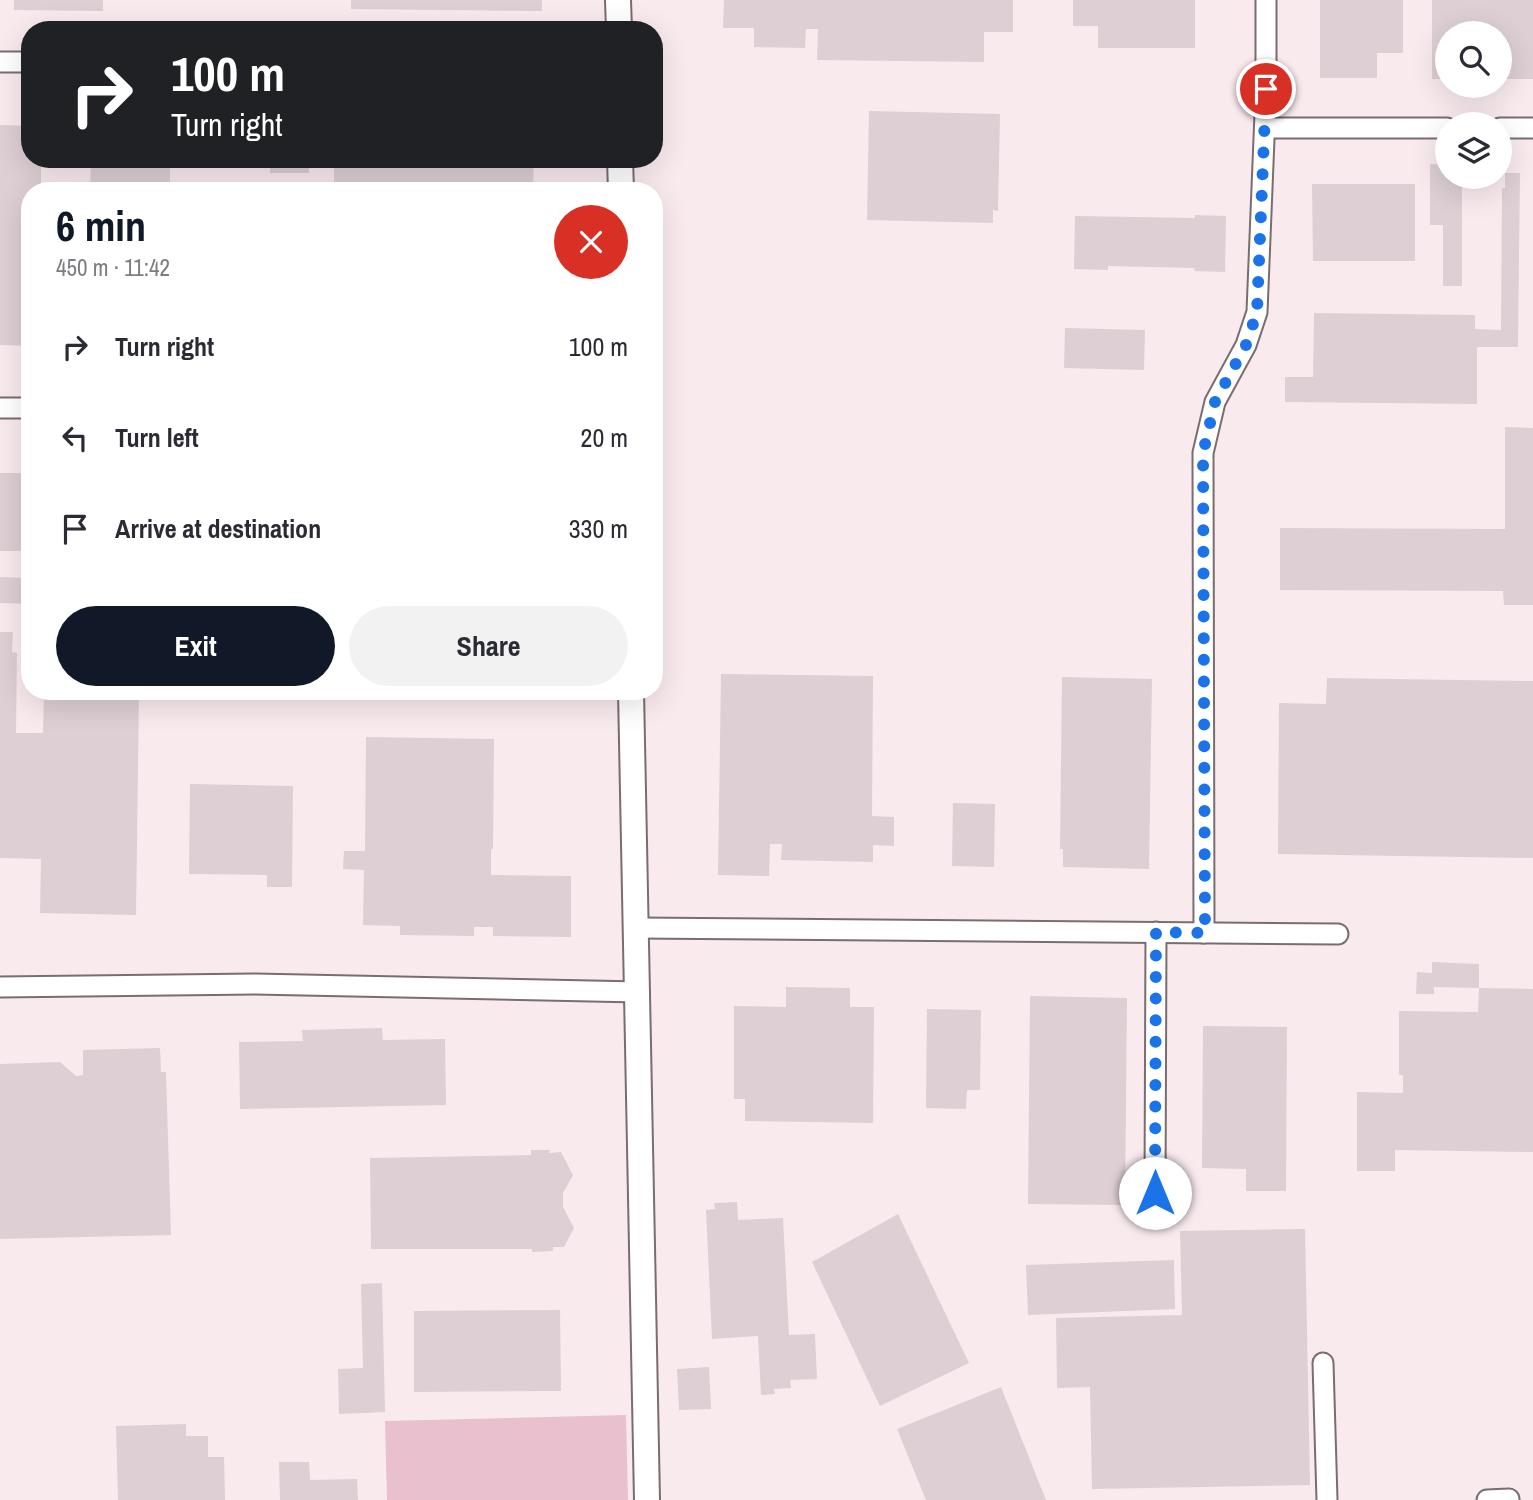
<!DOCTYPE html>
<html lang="en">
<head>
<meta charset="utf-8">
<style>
  :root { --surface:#fff; --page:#f2f2f3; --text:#2b2b33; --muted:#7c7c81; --accent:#111827 }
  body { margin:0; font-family:"Archivo Narrow",sans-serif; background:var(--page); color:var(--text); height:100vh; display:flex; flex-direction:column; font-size:26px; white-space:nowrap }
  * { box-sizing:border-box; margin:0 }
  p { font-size:23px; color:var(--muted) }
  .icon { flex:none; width:38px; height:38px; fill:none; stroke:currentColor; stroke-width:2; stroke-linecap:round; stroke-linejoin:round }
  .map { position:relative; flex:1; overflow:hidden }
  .details { position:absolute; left:21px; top:182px; width:642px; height:518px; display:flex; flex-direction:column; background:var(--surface); border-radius:28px; box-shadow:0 7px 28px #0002 }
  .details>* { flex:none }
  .top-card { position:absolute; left:21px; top:21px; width:642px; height:147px; border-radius:28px; box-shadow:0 7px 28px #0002; background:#202124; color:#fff; overflow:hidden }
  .tools { position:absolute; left:1435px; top:21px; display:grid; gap:14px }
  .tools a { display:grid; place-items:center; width:77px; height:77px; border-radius:50%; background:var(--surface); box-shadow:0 7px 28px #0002; font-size:35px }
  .pin { position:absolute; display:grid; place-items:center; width:60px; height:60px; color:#fff; margin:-30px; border:4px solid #fff; border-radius:50%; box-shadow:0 2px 7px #0007 }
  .me { position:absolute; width:77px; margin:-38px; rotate:0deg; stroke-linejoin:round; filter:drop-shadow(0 0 5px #0008) }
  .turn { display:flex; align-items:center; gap:24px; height:147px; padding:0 35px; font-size:32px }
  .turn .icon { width:91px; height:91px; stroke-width:2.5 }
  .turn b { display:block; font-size:49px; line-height:60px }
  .round { display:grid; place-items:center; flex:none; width:74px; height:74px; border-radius:37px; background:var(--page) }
  .summary { display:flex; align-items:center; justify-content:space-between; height:119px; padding:0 35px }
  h1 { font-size:42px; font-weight:700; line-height:52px; color:var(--accent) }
  .button { display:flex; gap:14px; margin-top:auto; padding:14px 35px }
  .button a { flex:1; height:80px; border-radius:42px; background:var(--accent); color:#fff; font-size:28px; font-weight:700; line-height:80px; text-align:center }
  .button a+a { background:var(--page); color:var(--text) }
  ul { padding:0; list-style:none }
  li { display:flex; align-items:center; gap:21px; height:91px; padding:0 35px }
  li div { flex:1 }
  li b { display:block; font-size:26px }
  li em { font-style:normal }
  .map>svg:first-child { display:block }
</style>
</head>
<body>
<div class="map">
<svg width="1533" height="1500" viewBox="0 0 1533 1500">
  <rect width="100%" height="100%" fill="#f9eaee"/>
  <path fill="#e9c0cd" d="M626,1415L628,1500H387L385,1421Z"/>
  <g fill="#ddcfd3">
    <path d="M14,0H103V11L14,10Z"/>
    <path d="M351,0H542V11L351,9Z"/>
    <path d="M724,0H1013V32H984V62L817,60L818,29H806L805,48L754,47V28H723Z"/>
    <path d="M1073,0H1195V48H1098V26H1073Z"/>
    <path d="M1320,0H1403V53H1377V78H1320Z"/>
    <path d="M1432,0H1533V79H1500V33H1447V79H1432Z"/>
    <path d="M869,111L1000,114L998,211L993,210V223L867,220Z"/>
    <path d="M0,125L30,126V159H41V191H30V346L0,345Z"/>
    <path d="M1442,147H1447V177H1462V286H1443V225H1430V164H1442Z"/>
    <path d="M91,159H170V191H90Z"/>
    <rect x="270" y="159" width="39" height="14"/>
    <path d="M334,159H534L533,184H531V191H334Z"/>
    <path d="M1505,173H1520L1518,347H1477V404L1285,402V377H1313L1314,313L1475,315V329L1501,330L1502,188H1505Z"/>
    <path d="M1312,184H1415V261H1313Z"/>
    <path d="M1195,215L1226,216L1225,272L1195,271L1194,268L1108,266V270L1074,269L1075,216L1195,218Z"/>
    <path d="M1065,328L1145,330L1144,370L1064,368Z"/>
    <path d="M1505,427L1533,428V605H1504L1503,591L1280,590V528L1505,529Z"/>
    <rect x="0" y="473" width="30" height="78"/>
    <path d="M0,577L30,578V604L0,603Z"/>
    <path d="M0,632H13L12,652L17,653L16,733H43L44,691H139L136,915L40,913L41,859L0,858Z"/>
    <path d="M721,674L873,676L872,816L894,817V846L873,845V862L781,860L782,844H770L769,876L718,875Z"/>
    <path d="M1062,677L1152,679L1149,869L1063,867V849H1060Z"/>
    <path d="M1327,678L1533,681V858L1278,854L1279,703L1326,704Z"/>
    <path d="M366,737L494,739L493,849H491V875L571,876V937L493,936V927H474V936L400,935V926L363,925L364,870L343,869L344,851H365Z"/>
    <path d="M190,784L293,786L292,887H267V875L189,874Z"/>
    <path d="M953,803L995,804L994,867L952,866Z"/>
    <path d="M1432,962L1479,964V988L1434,987V994H1416L1417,972L1432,973Z"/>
    <path d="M786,987L850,988V1007H874L873,1123L745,1121V1099H734V1006L786,1007Z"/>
    <path d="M1479,988L1533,989V1152L1395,1150V1171H1357V1092L1403,1093V1075H1399V1011L1478,1012Z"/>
    <path d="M1030,996L1127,998L1125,1205L1028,1204Z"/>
    <path d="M927,1009L981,1010L980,1090H967L966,1109L926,1108Z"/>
    <path d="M1203,1026L1287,1027L1286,1191H1246V1169L1202,1168Z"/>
    <path d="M382,1028L383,1040L445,1039L446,1105L240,1109L239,1042L303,1041L302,1030Z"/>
    <path d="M160,1048L161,1072H166L171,1235L0,1239V1064L60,1062L76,1076L83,1075V1050Z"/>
    <path d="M531,1150H550L549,1153L561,1152L573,1175L563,1193V1207L574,1228L564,1247H553V1251L532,1252V1249H371L370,1158L531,1155Z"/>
    <path d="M737,1202L738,1220L783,1218L789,1335L815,1334L817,1379L790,1380L791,1388L774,1389L775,1394L761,1395L758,1336L712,1339L706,1210L715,1209L714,1203Z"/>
    <path d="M898,1214L969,1363L880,1406L812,1262Z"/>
    <path d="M1305,1229L1310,1485L1092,1489L1090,1387L1057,1388L1056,1318L1182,1315L1180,1231Z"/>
    <path d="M1174,1260L1175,1309L1028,1315L1026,1265Z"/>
    <path d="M382,1283L385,1412L339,1414L338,1369L363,1368L361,1284Z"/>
    <path d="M560,1310L561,1391L414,1392V1311Z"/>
    <path d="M709,1367L711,1409L679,1410L677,1369Z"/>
    <path d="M1001,1387L1046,1500H926L897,1429Z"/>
    <path d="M186,1424V1436H208V1457H224L225,1500H118L116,1426Z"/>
    <path d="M279,1462H309L310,1480L357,1479L358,1500H280Z"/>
  </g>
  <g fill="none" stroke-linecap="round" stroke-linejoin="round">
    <defs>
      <g id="minor">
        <path d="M0,62H30"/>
        <path d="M1265,128H1447"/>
        <path d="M1500,128H1533"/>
        <path d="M0,408H30"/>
        <path d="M637,928L1338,934"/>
        <path d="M1204,933L1203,453L1215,402L1246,345L1257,312L1266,89V0"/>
        <path d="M0,987L255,984L639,992"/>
        <path d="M1155,1193L1156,932"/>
        <path d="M1323,1363L1327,1500"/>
        <path d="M1487,1500L1509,1499"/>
      </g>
      <g id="tertiary">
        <path d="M618,0L619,30"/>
        <path d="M620,159L621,191"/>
        <path d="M631,691L647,1500"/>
      </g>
    </defs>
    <use href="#minor" stroke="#796d70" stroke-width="23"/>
    <use href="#tertiary" stroke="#796d70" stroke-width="28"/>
    <use href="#minor" stroke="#fff" stroke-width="19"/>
    <use href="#tertiary" stroke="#fff" stroke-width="24"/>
  </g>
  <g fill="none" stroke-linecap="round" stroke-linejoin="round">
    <path stroke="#1a73e8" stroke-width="12" stroke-dasharray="0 21.6" d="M1155,1193L1156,932L1205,933L1203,453L1215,402L1246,345L1257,312L1266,89"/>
  </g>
</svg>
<div class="tools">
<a><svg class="icon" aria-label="search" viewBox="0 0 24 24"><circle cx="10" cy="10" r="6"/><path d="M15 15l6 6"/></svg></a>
<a><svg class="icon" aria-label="layers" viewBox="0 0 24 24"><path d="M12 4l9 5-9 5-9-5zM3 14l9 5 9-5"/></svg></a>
</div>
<div class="pin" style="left:1266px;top:89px;background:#d93025"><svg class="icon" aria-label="arrive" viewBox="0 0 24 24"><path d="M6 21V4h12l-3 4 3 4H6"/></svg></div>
<svg class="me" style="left:1155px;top:1193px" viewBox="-20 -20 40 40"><circle r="19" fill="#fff"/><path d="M0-13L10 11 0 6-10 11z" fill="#1a73e8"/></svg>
<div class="top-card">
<div class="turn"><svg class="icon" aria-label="right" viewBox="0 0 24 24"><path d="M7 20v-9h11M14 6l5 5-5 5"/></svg><div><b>100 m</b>Turn right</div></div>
</div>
<section class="details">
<div class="summary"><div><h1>6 min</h1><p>450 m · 11:42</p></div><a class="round" style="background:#d93025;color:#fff"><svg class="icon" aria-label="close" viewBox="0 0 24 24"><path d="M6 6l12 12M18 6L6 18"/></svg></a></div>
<ul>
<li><svg class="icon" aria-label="right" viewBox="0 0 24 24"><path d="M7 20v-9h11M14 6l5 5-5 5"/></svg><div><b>Turn right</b></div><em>100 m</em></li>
<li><svg class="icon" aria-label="left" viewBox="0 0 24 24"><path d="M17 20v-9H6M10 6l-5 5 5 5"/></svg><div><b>Turn left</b></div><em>20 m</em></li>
<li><svg class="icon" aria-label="arrive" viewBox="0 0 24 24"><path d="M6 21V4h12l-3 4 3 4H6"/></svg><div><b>Arrive at destination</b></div><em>330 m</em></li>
</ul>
<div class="button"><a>Exit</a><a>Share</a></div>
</section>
</div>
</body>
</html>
